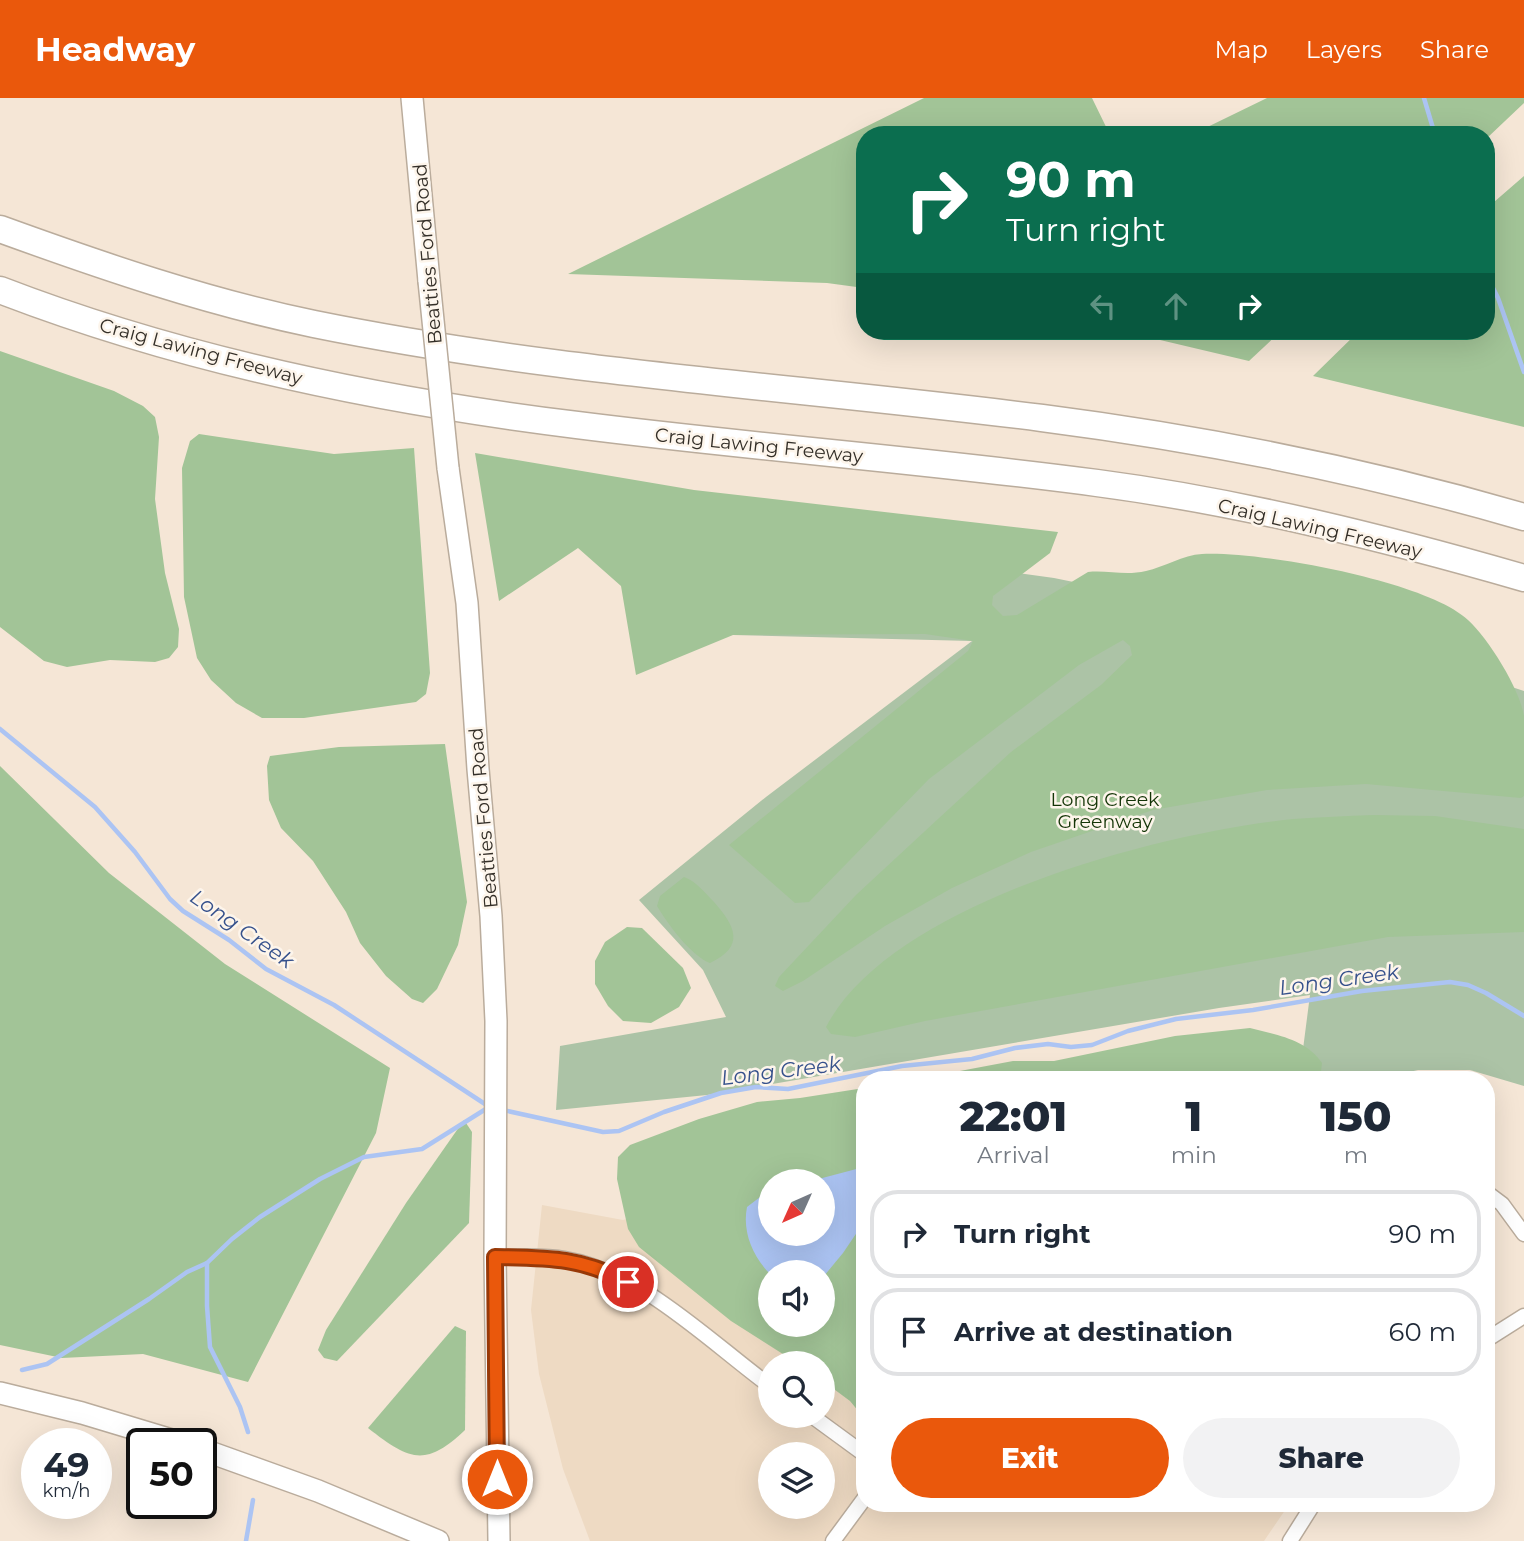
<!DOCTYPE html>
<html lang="en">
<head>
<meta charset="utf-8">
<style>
  :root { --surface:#fff; --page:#f2f2f3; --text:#1f2937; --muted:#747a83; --line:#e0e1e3; --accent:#ea580c }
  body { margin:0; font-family:Montserrat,sans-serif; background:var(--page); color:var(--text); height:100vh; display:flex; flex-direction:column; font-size:26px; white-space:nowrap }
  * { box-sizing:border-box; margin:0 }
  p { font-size:23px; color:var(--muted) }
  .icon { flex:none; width:38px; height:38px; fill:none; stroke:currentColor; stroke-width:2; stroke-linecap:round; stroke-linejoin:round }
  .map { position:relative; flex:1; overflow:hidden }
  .side { position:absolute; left:856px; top:973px; width:639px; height:441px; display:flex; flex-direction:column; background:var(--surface); border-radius:28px; box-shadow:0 7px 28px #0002 }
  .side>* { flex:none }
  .banner { position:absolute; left:856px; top:28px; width:639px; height:214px; border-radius:28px; box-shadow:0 7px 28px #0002; background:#0b6e4f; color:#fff; overflow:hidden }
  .needle { width:46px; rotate:225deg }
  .tools { position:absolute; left:758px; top:1071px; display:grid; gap:14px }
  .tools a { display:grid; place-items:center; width:77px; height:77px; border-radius:50%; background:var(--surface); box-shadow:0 7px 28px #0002; font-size:35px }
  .speed { position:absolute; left:21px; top:1330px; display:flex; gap:14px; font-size:35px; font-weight:700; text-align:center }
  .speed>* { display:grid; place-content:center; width:91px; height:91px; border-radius:50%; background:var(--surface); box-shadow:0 7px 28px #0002; line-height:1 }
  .speed small { font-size:18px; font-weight:400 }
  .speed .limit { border:4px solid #111; border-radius:10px; background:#fff; color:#111 }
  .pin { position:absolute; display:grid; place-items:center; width:60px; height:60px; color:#fff; margin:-30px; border:4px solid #fff; border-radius:50%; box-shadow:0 2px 7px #0007 }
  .me { position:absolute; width:77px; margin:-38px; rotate:0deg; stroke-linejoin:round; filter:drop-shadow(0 0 5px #0008) }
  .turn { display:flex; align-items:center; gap:24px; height:147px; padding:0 35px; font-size:32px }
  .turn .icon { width:91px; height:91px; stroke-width:2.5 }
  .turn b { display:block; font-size:49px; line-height:60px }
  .lanes { display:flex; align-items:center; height:66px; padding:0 35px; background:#0003; justify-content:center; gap:35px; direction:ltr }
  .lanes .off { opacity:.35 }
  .eta { display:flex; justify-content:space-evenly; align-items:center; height:119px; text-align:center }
  .eta b { font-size:42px; font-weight:800; line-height:49px }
  .primary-button { display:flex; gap:14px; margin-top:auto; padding:14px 35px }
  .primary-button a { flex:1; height:80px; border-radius:42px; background:var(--accent); color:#fff; font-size:28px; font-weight:800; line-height:80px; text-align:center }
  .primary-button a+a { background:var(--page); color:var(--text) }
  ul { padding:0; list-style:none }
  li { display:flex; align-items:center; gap:21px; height:88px; margin:0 14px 10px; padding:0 21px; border:4px solid var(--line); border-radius:28px }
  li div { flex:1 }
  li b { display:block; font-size:26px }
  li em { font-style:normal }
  header { display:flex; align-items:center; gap:42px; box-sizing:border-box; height:98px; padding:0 35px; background:var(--accent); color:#fff }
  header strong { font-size:33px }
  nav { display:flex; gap:38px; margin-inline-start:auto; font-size:24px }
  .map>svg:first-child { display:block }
</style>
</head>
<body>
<header>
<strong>Headway</strong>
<nav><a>Map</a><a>Layers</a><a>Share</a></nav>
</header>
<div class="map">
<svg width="1524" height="1443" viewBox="0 0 1524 1443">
  <rect width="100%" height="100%" fill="#f5e6d6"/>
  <path fill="#eedac3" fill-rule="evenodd" d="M864,1063V1405H1290L1264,1443H590L563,1371L539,1276L531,1212L542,1107L623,1122L667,1110L707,1086ZM770,1083H822V1136H770ZM770,1174H822V1227H770ZM770,1265H822V1318H770ZM770,1356H822V1409H770Z"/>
  <path fill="#acc3a6" d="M701,431L1054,480L1390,549L1524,593V988L1470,972H1418L1374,982H1299L1310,897L1219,910L707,997L556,1012L560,948L726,919L703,872L639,802L766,699L972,543L733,537Z"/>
  <g fill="#a2c497" fill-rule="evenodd">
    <path d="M924,0H1092L1110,37H864V190L827,185L568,176Z"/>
    <path d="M1267,0H1524V5L1486,41V37H1191Z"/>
    <path d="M1524,78V329L1313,278L1359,233H1486V111Z"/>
    <path d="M1122,233H1281L1249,263Z"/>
    <path d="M0,253L114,293L143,308L155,319L159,339L155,401L165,475L179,531L178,549L169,560L155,564L110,562L67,569L44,563L0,529Z"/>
    <path d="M199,336L334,356L414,350L430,575L426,596L416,604L304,620H262L236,605L211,582L197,560L184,499L182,370L190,343Z"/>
    <path d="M475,355L694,392L1058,434L1050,455L993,498L992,507L1003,518L1017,517L1088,474C1108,472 1125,478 1146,473C1164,469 1183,457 1202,456C1260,453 1427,483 1468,522C1488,540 1520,591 1524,618C1524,644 1524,672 1524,698L1521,700L1366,686L1267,692L1153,712L1031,754L952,790L885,828L803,883L783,893L775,888L779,879L856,797L938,721L1011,654L1101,587L1132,557L1130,548L1123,542L1079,567L929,681L809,804L795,805L729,747L968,553L973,543L925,536L733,537L636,577L621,488L578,450L499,503Z"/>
    <path d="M445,646L467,804L458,847L437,891L423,905L412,901L386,878L360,845L346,814L313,763L281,730L269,702L267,668L270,658L339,649Z"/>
    <path d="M0,668L109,775L225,866L390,970L376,1035L248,1284L143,1256L62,1260L0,1247Z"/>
    <path d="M1373,717L1435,718L1524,731V834L1388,839L925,923L855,939L831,936L826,929C891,804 1162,734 1293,721C1320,719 1347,718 1373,717Z"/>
    <path d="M684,779C697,784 704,794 714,804C735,828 746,848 710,865C691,858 667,825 657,808L660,798Z"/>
    <path d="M627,829L642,830L683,870L691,890L679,909L651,925L623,923L608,908L595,886V863L605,844Z"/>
    <path d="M1250,930C1277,937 1306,941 1322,965L1320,982H912L1013,963H1054L1175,938Z"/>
    <path d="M864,990V1320L850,1303L823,1283L822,1265H797L731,1223L639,1149L628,1131L617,1081L618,1059L630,1047L699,1021L757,1004L800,1000ZM770,1083H822V1136H770ZM770,1174H822V1227H770Z"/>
    <path d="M464,1022L472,1034L469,1125L337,1263L324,1260L318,1252L326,1232L406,1105Z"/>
    <path d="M455,1228L466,1233L465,1332C425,1370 409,1362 368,1330Z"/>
  </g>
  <path fill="#acc4f3" d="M864,1069V1124L843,1155L824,1178L822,1174H770V1176C753,1159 742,1134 747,1109L764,1096L770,1094V1136H822V1083H811Z"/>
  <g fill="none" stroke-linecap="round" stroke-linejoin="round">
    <g stroke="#acc4f3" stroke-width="4.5">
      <path d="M1424,0L1435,37"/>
      <path d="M1486,176L1498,200L1524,274"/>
      <path d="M0,631L95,709L135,754L170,801L183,813L229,842L266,871L334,907L488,1008"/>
      <path d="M503,1012L603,1034L619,1033L664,1014L721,995L756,989L788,991L902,968L972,961L1015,950L1048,946L1071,949L1092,947L1128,933L1176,921L1253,912L1362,893L1450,884L1468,887L1486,895L1524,918"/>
      <path d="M207,1165V1208L210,1249L240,1309L248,1334"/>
      <path d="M22,1272L47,1266L149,1201L187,1174L207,1165L232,1141L260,1119L320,1081L364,1059L422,1051L489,1009"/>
      <path d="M246,1443L253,1402"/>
    </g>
    <defs>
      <g id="street">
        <path d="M1486,1094L1502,1106L1524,1136"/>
        <path d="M495,1159C518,1159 543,1157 565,1161C640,1173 710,1244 770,1288"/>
        <path d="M1486,1242L1524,1218"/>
        <path d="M812,1318L864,1356"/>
        <path d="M833,1443L864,1401"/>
        <path d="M1290,1443L1314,1405"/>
      </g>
      <g id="secondary">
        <path d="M412,0L429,183"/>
        <path d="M448,370L467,505L478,671L491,818L496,923L495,1159L499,1443"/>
        <path d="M0,1295L82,1315L185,1346"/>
        <path d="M201,1351L318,1393L438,1443"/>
      </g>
      <g id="highway">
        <path d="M0,131C102,168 207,204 314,226C555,275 799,289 1042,320C1205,341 1366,373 1524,419"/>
        <path d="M0,192C184,263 381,303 577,327C750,349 924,362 1097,385C1241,404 1385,440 1524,480"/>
      </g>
    </defs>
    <use href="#street" stroke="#baac9c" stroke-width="17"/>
    <use href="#secondary" stroke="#baac9c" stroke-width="24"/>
    <use href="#highway" stroke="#baac9c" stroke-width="29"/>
    <use href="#street" stroke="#fff" stroke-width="14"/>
    <use href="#secondary" stroke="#fff" stroke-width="21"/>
    <use href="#highway" stroke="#fff" stroke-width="26"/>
    <defs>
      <path id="secondary-bridge" d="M429,183L448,370"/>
    </defs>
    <use href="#secondary-bridge" stroke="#baac9c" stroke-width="24" stroke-linecap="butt"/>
    <use href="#secondary-bridge" stroke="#fff" stroke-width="21"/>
  </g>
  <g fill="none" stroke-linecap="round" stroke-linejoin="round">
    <defs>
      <path id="route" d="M497,1381L495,1159C549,1160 579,1159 628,1184"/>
    </defs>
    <use href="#route" stroke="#983908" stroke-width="18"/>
    <use href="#route" stroke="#ea580c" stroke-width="12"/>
  </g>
  <g text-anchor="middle" stroke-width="5" stroke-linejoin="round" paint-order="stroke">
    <g font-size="19" fill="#342f28" stroke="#fdf5eb">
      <text transform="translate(427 156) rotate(-95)" y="7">Beatties Ford Road</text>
      <text transform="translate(201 253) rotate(15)" y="7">Craig Lawing Freeway</text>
      <text transform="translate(759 347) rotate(6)" y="7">Craig Lawing Freeway</text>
      <text transform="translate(1320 430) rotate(13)" y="7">Craig Lawing Freeway</text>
      <text transform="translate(483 720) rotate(-95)" y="7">Beatties Ford Road</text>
    </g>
    <g font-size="19" fill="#143507" stroke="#fdf5eb">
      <text x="1105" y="708">Long Creek<tspan x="1105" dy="22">Greenway</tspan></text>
    </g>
    <g font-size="21" font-style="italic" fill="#36518c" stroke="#fdf5eb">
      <text transform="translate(242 831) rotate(35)" y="7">Long Creek</text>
      <text transform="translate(1339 882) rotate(-8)" y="7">Long Creek</text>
      <text transform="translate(781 973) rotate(-7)" y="7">Long Creek</text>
    </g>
  </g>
</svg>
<div class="tools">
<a><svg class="needle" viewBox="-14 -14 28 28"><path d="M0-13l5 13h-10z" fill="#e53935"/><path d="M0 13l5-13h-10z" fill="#747a83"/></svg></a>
<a><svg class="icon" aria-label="sound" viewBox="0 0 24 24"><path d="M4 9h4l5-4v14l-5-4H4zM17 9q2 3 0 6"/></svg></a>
<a><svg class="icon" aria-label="search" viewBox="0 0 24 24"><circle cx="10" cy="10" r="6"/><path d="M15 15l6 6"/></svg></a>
<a><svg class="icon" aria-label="layers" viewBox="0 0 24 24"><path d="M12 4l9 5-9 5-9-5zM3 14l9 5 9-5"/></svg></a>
</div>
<div class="speed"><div>49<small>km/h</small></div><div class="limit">50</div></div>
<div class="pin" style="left:628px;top:1184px;background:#d93025"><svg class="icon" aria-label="arrive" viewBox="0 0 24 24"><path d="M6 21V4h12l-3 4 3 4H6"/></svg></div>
<svg class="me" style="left:497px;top:1381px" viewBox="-20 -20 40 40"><circle r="17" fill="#ea580c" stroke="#fff" stroke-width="3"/><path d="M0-11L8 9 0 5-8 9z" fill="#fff"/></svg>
<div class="banner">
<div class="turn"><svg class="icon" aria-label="right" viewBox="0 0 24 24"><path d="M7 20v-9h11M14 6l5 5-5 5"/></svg><div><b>90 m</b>Turn right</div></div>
<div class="lanes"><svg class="icon off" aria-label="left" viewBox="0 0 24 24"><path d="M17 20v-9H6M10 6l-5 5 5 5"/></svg><svg class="icon off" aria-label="ahead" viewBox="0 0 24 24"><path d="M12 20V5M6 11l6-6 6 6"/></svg><svg class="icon" aria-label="right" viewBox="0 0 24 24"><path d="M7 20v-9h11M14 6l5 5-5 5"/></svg></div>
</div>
<section class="side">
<div class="eta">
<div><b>22:01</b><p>Arrival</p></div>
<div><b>1</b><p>min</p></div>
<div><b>150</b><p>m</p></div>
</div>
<ul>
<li><svg class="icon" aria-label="right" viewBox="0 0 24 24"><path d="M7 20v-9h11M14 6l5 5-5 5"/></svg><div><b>Turn right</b></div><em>90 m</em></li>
<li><svg class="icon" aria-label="arrive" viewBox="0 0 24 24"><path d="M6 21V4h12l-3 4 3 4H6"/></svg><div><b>Arrive at destination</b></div><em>60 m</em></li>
</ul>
<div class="primary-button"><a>Exit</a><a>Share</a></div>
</section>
</div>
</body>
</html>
